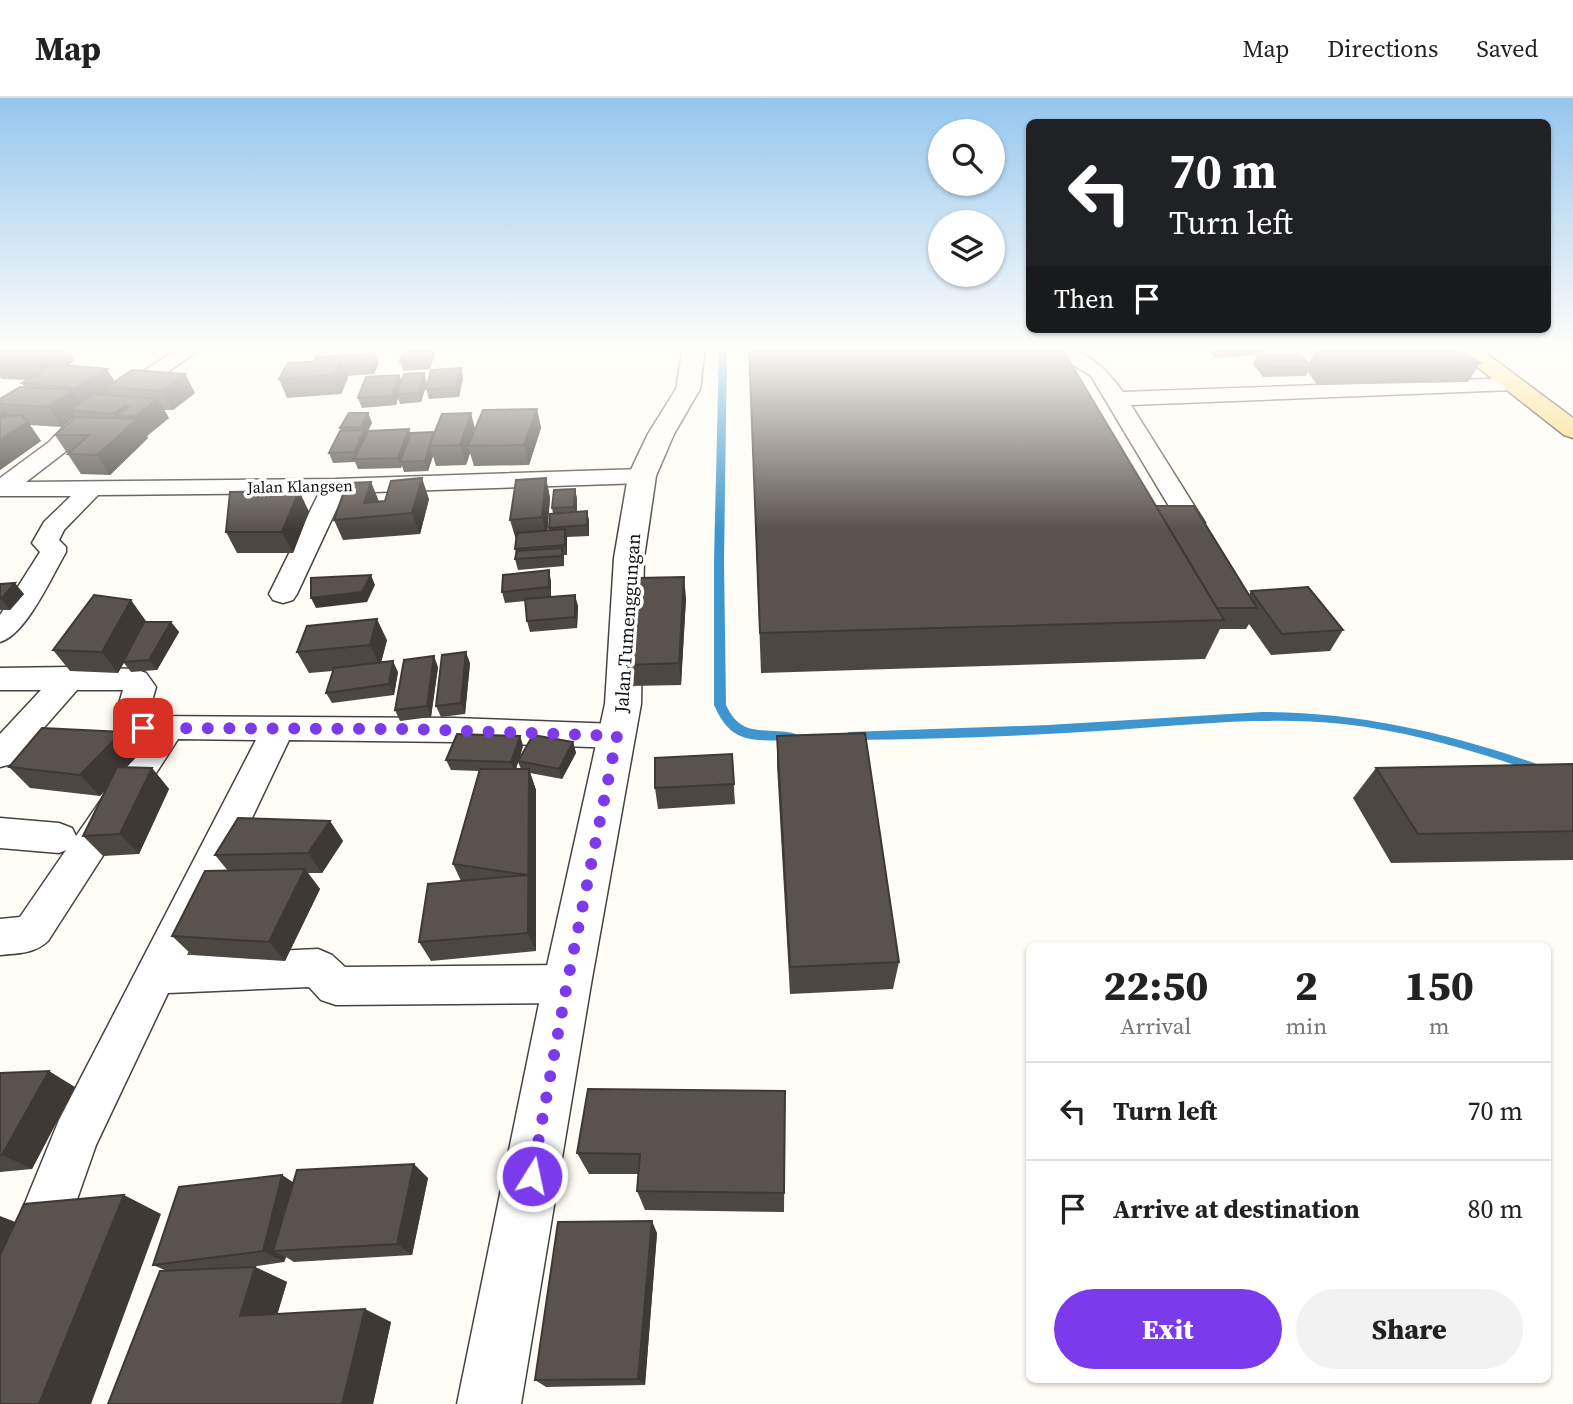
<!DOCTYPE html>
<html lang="en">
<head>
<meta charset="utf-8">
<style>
  :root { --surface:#fff; --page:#f2f2f2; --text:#222; --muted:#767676; --line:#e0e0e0; --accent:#7c3aed }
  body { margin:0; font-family:"Source Serif 4",serif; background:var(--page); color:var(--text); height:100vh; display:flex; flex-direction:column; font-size:26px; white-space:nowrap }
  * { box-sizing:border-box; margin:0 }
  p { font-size:23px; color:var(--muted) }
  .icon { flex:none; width:38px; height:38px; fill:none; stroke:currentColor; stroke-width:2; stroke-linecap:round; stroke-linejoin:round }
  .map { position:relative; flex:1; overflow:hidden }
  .side { position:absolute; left:1026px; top:844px; width:525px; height:441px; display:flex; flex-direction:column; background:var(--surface); border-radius:10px; box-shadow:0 2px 5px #0004 }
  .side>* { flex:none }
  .guide { position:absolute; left:1026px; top:21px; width:525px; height:214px; border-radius:10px; box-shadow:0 2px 5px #0004; background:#202124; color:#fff; overflow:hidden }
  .tools { position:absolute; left:928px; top:21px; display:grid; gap:14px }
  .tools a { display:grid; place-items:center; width:77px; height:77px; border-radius:50%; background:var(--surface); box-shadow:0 2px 5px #0004; font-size:35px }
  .pin { position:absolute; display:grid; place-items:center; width:60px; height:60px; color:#fff; margin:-30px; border-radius:14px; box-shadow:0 4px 10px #0006 }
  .me { position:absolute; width:77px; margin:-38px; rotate:10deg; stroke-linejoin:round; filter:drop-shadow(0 0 5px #0008) }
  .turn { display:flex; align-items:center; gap:24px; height:147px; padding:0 28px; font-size:32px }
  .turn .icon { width:91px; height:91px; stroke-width:2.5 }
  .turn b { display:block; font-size:49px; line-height:60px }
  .then { display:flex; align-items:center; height:66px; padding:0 28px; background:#0003; gap:14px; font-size:26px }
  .eta { display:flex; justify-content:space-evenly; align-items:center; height:119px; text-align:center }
  .eta b { font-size:42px; font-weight:800; line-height:49px }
  .primary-button { display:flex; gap:14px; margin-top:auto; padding:14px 28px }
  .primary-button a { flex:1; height:80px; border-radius:42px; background:var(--accent); color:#fff; font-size:28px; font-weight:800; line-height:80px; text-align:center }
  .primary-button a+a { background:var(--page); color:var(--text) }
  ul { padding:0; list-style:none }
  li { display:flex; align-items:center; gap:21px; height:98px; padding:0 28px; border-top:2px solid var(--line) }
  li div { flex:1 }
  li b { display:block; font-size:26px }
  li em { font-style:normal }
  header { display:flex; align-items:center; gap:42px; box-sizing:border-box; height:98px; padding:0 35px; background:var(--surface); border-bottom:2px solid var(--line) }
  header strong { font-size:33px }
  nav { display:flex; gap:38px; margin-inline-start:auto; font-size:24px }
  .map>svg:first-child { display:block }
</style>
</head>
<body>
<header>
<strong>Map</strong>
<nav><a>Map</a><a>Directions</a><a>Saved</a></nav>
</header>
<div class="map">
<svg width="1573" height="1306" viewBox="0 0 1573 1306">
  <rect width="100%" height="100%" fill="#fffdf5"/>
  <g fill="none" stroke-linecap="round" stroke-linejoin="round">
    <g fill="#3f96cf" fill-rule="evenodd">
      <path d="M719,249H727L724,463L726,607C742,642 766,628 796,636L798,639L796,642L792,643C753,641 732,648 714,607V463Z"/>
      <path d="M1262,614C1370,614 1472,641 1573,679V689C1549,681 1527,671 1503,663C1451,646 1397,632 1343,626C1266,618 1191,627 1115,632C1026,638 938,641 849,642L843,638L849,634L1048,627Z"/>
    </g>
    <defs>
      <g id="minor">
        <path d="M180,249H203L86,332L65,354L26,384L335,381L642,371L650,373L654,378L650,383L642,385L344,395L297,496L293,502L283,505L273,502L269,496L319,395L98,397L64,432L59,442L66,449V454C52,478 26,537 0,544V517L40,454L32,445L44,424L71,398H0V380L49,344L70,322Z"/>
        <path d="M1044,249C1083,249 1101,264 1123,294L1513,280L1520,282L1523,286L1520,290L1513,292L1131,307L1205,425L1201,430L1192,433L1183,430L1179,425L1091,278Z"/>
        <path d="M70,569L135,571L146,575L156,589L148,617L150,618L454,620L617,626L629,630L633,638L629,646L617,650L454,644L289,642L187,857L318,851L332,857L345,869L567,867L582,872L588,886L582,900L567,905L336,907L321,902L309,889L168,895L96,1047L68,1127L19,1246L0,1254V1166L59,1022L256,642L178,641L48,843C34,856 18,855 0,857V821L20,819L66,752L59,755L0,750V720L59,725L72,730L76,738L144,640L127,635L115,619L123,592H77L12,666L0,669V636L41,592H0V570Z"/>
      </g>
      <path id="tertiary" d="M683,249H705L700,291L674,336L656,378L644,460L641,606L591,886L521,1306H457L543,886L605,606L614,460L628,378L648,336L676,291Z"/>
      <path id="primary" d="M1452,249H1478L1573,320V340L1564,337Z"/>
    </defs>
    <use href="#minor" stroke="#444" stroke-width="3"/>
    <use href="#tertiary" stroke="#444" stroke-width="3"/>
    <use href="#primary" stroke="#222" stroke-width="3"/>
    <use href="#minor" fill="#fff" fill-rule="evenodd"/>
    <use href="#tertiary" fill="#fff" fill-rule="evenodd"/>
    <use href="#primary" fill="#f9d66b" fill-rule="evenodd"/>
  </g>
  <g fill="#4d4742" fill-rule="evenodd">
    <path d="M0,249H67L75,262L68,267L107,271L115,284L185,276L195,295L173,312H164L169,320L147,338L148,340L110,377L81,376L55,337L75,320V319L61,329L30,327L41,343L0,372V301L24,289L22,285L27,282L2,281L0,279Z"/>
    <path d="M405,249H435L436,252L430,271L403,273L400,263Z"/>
    <path d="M749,249L1156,408L1249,497L1251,493L1343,532L1330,553L1271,557L1249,526L1246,531H1220L1205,561L761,575Z"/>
    <path d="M1205,249H1268L1265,256L1215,260Z"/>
    <path d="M1335,249H1443L1480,265L1468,284L1317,287L1308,274L1306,278L1263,279L1253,266L1257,257L1309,266L1315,253H1338Z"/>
    <path d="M375,255L379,265L374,276L347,278L348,280L341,296L287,300L279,281L314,263Z"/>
    <path d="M461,270L463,280L459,299L429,301L426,291Z"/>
    <path d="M399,277L402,283L427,285L421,304L400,306L398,300L396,307L362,310L358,300Z"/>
    <path d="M537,311L541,330L529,367L474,368L470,355L466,367L436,368L433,358L428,373L404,374L402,368L401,370L358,371L355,364L333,365L329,355L341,333L340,330L368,315L372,325L366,337H410L475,331Z"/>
    <path d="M546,380L550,400L547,433H549V430L553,416L552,410L575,391L577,401V414L587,413L589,423V438L567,439V457H564V468L518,472L515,461L516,442L510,422Z"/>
    <path d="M371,384L379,404L429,401L420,436L343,442L334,422Z"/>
    <path d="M299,393L309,414L293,455H237L226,434Z"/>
    <path d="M551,483V499L578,508L577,530L530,534L527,523L525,503L505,505L502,494Z"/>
    <path d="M0,486L24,496L10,512H0Z"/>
    <path d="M686,500L681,587L631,588L627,567Z"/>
    <path d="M146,524H171L179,534L157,572L131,574L124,565L118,575L70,573L53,552Z"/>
    <path d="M387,542L381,565L398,574L394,597L332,605L326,595L333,573L309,575L297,554Z"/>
    <path d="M470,565L465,616L441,619L436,608Z"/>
    <path d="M438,569L431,619L400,623L395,612Z"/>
    <path d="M122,634L140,655L126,669L152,670L169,691L139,756L103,758L83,738L106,691L100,698L30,690L9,669Z"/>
    <path d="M520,638L523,648L519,662L573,644L576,655L562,681L530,675L536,692V853L431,863L419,844L461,783L453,766L479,673L451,672L446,662ZM518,664L521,671H516Z"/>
    <path d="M777,638L899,864L893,891L790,896L777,668Z"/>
    <path d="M732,656L735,706L658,711L655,690Z"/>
    <path d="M1573,666V762L1391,765L1353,700L1376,670Z"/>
    <path d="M330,723L343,743L322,775H308L320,791L285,863L192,857L172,838L228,773L215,757Z"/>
    <path d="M0,975L75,989L32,1071L0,1074Z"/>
    <path d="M785,993L784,1114L645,1112L637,1093L638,1076H589L577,1055Z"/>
    <path d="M282,1077L294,1085L428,1080L412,1157L294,1164L286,1159L284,1164L244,1170L255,1169L287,1184L277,1216L391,1224L373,1306H108L167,1173L153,1167Z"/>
    <path d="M657,1135L645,1287L546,1289L535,1282Z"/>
  </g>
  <g fill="#3f3936">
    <path d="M55,249H67L75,262L48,282L35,263Z"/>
    <path d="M431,249H435L436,252L430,271L427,262Z"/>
    <path d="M375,255L379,265L374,276L371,267Z"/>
    <path d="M341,262L348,280L341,296L334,277Z"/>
    <path d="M461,270L463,280L459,299L456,290Z"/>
    <path d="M107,271L118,290L107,289L110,295L87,309L75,290Z"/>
    <path d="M424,275L427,285L421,304L418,295Z"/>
    <path d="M185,276L195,295L173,312L162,293Z"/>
    <path d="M399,277L403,286L397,296L398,300L396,307L392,298Z"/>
    <path d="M74,292L86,311L70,312L75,319L61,329L48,309Z"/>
    <path d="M158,301L169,320L147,338L148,340L110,377L97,357L124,333L113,316L125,307L132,319L116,318L125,332L135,322L134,319Z"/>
    <path d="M5,311L18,330L28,324L41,343L0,372V314Z"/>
    <path d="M537,311L541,330L529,367L524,347Z"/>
    <path d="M368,315L372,325L366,336L357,361L355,354L363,335L361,329Z"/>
    <path d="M471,315L476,335L468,348L470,355L466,367L460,347Z"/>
    <path d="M409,331L412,341L400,364L401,370L398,360Z"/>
    <path d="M429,348L433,358L428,373L425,363Z"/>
    <path d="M422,380L429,401L420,436L412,415Z"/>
    <path d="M546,380L550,400L547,440L542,419Z"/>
    <path d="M371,384L379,404L364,405Z"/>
    <path d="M575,391L577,401V419L574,409Z"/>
    <path d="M299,393L309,414L293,455L282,434Z"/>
    <path d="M587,413L589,423V438L587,427Z"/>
    <path d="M565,431L567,442V457L565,447Z"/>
    <path d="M562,450L564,460V468L562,458Z"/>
    <path d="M549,472L551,483V499L549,489Z"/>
    <path d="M371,477L375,487L367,504L316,510L311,500Z"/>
    <path d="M684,479L686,500L681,587L679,565Z"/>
    <path d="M15,485L24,496L10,512L1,501Z"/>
    <path d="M575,497L578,508L577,530L575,519Z"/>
    <path d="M131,502L146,523L118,575L102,554Z"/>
    <path d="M377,521L387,542L380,568L370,547Z"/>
    <path d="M171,524L179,534L157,572L149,562Z"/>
    <path d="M466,554L470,565L465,616L461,605Z"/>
    <path d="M434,558L438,569L431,619L427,608Z"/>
    <path d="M393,563L398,574L394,597L389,586Z"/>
    <path d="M122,634L140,655L100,698L80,677Z"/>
    <path d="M520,638L523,648L515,674L511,664Z"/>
    <path d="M573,644L576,655L562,681L559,671Z"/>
    <path d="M152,670L169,691L139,756L120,736Z"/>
    <path d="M529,671L536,692V853L528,835Z"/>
    <path d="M330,723L343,743L322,775L308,755Z"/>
    <path d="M305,771L320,791L285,863L269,844Z"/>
    <path d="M49,973L75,989L32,1071L2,1057Z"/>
    <path d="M414,1066L428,1080L412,1157L397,1146Z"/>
    <path d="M282,1077L301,1090L273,1153L286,1159L284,1164L263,1153Z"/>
    <path d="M124,1097L161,1116L91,1306H39Z"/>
    <path d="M0,1118L23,1127L0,1183Z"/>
    <path d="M652,1123L657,1135L645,1287L638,1281Z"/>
    <path d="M255,1169L287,1184L273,1231L240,1218Z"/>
    <path d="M365,1211L391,1224L373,1306H342Z"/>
  </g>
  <g fill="#5a524d" stroke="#3f3936" stroke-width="2">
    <path d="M8,249H55L35,263H0V255Z"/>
    <path d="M405,249H431L427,262L400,263Z"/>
    <path d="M749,249H1061L1224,522L760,535Z"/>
    <path d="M1364,249H1418L1366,251Z"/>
    <path d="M1429,249H1443L1444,251H1428Z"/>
    <path d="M1459,251L1480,265L1326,268L1315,253Z"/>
    <path d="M375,255L371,267L343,268L341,262L314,263L316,259Z"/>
    <path d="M1300,256L1311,269H1267L1257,257Z"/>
    <path d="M341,262L334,277L279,281L288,265Z"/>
    <path d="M54,266L107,271L75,290L22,285Z"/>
    <path d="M461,270L456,290L426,291L431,272Z"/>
    <path d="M132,272L185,276L162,293L107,289Z"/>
    <path d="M424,275L418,295L397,296L404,276Z"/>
    <path d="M399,277L392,298L358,300L366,279Z"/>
    <path d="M20,289L74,292L48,309L0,306V301Z"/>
    <path d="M94,296L158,301L134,319L116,318L130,308L125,307L113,316L70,312Z"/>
    <path d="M537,311L524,347L468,348L483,312Z"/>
    <path d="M349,315H368L361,329L340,330Z"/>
    <path d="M471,315L460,347L429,348L442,316Z"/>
    <path d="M21,317L28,324L0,342V320Z"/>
    <path d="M76,319L137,321L97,357L68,356L89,337H55Z"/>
    <path d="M409,331L398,360L354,361L368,333Z"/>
    <path d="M364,332L355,354L329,355L340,333Z"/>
    <path d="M434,334L425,363L400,364L411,335Z"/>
    <path d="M422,380L412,415L334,422L347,385L371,384L364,405L385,403L391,383Z"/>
    <path d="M546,380L542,419L510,422L516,382Z"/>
    <path d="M575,391L574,409L552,410L554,392Z"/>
    <path d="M299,393L282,434H226L230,394Z"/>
    <path d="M1156,408H1194L1257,510H1217Z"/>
    <path d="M587,413V427L549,430L550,416Z"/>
    <path d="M565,431V447L515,451L517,435Z"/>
    <path d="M562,450V458L515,461L517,453Z"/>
    <path d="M549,472V489L502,494L503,477Z"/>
    <path d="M371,477L362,494L311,500V480Z"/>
    <path d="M684,479L679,565L627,567L637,480Z"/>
    <path d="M15,485L1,501H0V486Z"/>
    <path d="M1308,489L1343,532L1282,536L1251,493Z"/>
    <path d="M94,497L131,502L102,554L53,552Z"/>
    <path d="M575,497V519L527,523L525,501Z"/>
    <path d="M377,521L370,547L297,554L307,528Z"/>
    <path d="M144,524H171L149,562L123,564Z"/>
    <path d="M466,554L461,605L436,608L442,557Z"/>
    <path d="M434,558L427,608L395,612L404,562Z"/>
    <path d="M393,563L389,586L326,595L334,570Z"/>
    <path d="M42,630L122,634L80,677L9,669Z"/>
    <path d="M865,635L899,864L790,869L777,638Z"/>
    <path d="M457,636L520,638L511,664L446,662Z"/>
    <path d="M533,637L573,644L559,671L518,663Z"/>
    <path d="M732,656L734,686L655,690V660Z"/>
    <path d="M1573,666V733L1418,736L1376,670Z"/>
    <path d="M117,669L152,670L120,736L83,738Z"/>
    <path d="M480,671H529L528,835L419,844L428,786L527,777L453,766Z"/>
    <path d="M238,720L330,723L308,755L215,757Z"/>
    <path d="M305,771L269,844L172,838L205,773Z"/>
    <path d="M49,973L2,1057H0V975Z"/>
    <path d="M588,991L785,993L784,1095L637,1093L640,1056L577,1055Z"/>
    <path d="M414,1066L397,1146L273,1153L297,1072Z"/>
    <path d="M282,1077L263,1153L153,1167L179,1089Z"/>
    <path d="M124,1097L39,1306H0V1157L24,1106Z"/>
    <path d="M652,1123L638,1281L535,1282L558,1124Z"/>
    <path d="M255,1169L240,1218L365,1211L342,1306H108L160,1173Z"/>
  </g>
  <linearGradient id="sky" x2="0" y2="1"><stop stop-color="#95c6ee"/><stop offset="0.58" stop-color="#fffefa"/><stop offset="1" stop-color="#fffefa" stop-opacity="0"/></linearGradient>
  <rect width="1573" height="432" fill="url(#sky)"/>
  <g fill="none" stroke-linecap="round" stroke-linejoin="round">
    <path stroke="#7c3aed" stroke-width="12" stroke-dasharray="0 21.6" d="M143,630L411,631L617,638L567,886L532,1078"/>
  </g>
  <g text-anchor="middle" stroke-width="7" stroke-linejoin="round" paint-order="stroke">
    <g font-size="16" fill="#111" stroke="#fff">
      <text transform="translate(300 388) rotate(-1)" y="6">Jalan Klangsen</text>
    </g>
    <g font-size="19" fill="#111" stroke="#fff">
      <text transform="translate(627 525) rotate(-86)" y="7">Jalan Tumenggungan</text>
    </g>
  </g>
</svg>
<div class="tools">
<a><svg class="icon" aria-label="search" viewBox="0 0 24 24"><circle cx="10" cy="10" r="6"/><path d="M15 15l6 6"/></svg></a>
<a><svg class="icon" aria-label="layers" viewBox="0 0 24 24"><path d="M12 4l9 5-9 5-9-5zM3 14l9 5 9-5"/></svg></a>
</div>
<div class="pin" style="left:143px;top:630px;background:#d93025"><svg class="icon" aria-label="arrive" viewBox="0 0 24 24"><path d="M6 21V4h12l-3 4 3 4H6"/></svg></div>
<svg class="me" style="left:532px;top:1078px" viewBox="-20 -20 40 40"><circle r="17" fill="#7c3aed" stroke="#fff" stroke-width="3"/><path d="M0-11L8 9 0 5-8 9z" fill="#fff"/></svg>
<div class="guide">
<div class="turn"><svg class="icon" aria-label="left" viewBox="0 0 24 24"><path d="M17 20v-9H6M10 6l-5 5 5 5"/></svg><div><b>70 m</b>Turn left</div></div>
<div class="then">Then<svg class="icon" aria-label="arrive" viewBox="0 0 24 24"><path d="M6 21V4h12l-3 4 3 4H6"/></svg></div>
</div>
<section class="side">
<div class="eta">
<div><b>22:50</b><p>Arrival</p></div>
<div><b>2</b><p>min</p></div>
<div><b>150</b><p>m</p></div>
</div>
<ul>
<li><svg class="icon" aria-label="left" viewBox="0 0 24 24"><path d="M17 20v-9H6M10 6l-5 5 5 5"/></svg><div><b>Turn left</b></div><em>70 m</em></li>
<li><svg class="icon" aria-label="arrive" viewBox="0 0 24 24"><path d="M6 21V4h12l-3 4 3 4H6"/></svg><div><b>Arrive at destination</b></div><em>80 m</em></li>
</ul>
<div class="primary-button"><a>Exit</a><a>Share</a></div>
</section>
</div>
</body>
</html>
